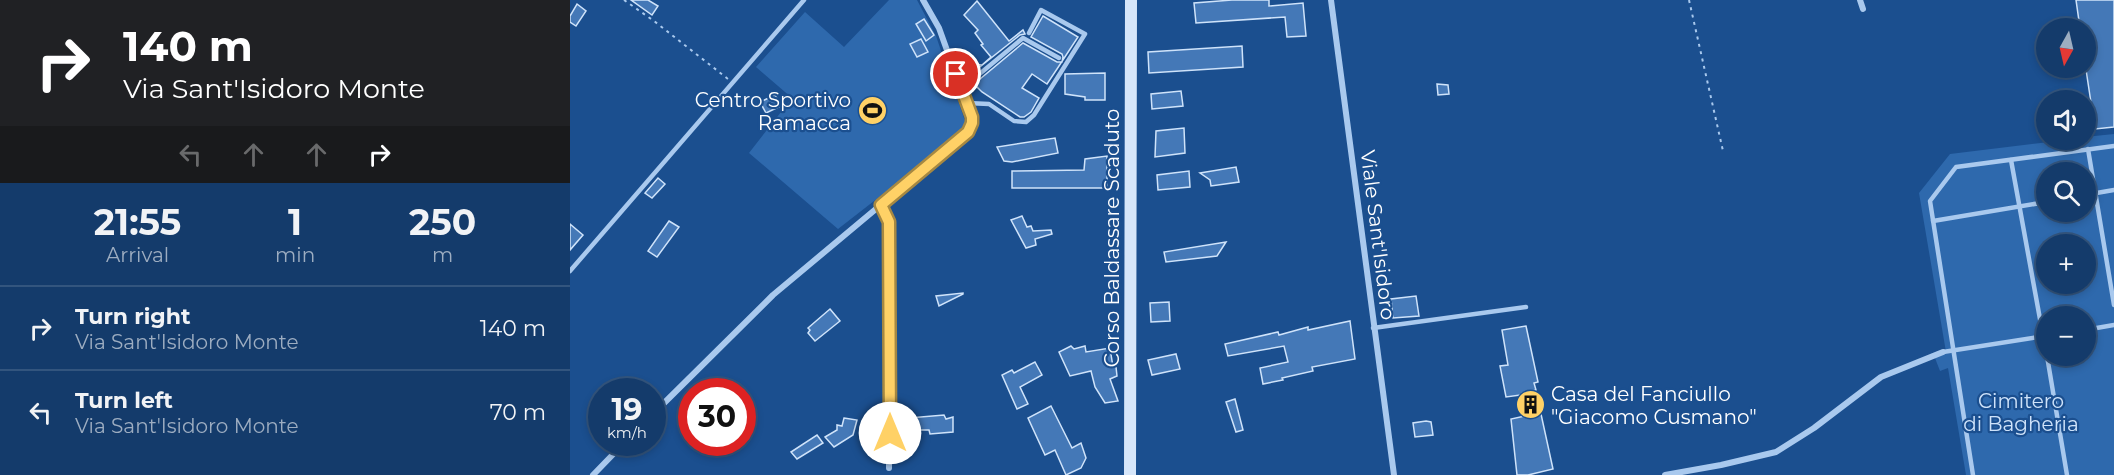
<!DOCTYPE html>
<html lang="en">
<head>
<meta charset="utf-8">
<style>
  :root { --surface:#143b6b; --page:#1d4271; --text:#f1f3f6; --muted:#9dadc1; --line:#33557e }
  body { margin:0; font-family:Montserrat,sans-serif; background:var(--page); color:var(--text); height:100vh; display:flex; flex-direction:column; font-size:22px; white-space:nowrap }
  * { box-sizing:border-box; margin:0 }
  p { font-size:20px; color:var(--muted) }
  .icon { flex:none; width:33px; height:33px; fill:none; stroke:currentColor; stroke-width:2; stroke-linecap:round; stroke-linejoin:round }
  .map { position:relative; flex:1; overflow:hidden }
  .drawer { display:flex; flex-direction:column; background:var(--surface); width:570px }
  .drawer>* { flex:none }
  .hud { background:#202124; color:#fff; overflow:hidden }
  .needle { width:39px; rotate:188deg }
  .controls { position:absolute; left:1466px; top:18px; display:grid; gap:12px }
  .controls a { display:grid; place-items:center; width:60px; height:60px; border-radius:50%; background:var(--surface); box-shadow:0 3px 9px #0003,0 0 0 2px var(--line); font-size:30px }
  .speed { position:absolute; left:18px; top:378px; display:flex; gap:12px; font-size:30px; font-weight:700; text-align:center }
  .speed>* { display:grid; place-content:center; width:78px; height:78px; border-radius:50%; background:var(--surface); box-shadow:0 3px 9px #0003,0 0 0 2px var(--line); line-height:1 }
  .speed small { font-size:15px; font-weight:400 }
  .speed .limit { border:9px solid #d22; background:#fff; color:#111 }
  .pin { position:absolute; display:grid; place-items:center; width:51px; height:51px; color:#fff; margin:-26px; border:3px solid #fff; border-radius:50%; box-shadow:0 2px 6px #0007 }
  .me { position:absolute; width:66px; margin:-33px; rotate:0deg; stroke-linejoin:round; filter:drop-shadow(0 0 4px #0008) }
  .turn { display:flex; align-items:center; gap:21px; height:126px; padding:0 24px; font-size:27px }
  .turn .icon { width:78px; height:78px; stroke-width:2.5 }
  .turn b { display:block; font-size:42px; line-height:51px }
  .lanes { display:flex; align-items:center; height:57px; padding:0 24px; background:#0003; justify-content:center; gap:30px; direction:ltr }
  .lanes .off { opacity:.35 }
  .eta { display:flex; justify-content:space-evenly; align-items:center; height:102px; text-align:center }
  .eta b { font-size:36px; font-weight:700; line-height:42px }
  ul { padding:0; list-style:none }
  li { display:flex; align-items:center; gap:18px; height:84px; padding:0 24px; border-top:2px solid var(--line) }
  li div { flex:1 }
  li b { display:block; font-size:22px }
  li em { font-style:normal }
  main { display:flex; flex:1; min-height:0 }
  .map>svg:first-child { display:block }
</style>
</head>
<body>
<main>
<section class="drawer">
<div class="hud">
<div class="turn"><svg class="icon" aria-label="right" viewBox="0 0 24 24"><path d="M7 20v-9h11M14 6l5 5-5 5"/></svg><div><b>140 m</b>Via Sant'Isidoro Monte</div></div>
<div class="lanes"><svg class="icon off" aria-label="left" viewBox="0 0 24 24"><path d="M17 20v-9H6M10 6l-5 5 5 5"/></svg><svg class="icon off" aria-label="ahead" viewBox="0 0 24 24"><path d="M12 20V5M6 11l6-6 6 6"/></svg><svg class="icon off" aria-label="ahead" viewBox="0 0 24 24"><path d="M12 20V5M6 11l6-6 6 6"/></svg><svg class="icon" aria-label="right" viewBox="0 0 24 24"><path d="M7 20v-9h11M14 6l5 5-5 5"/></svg></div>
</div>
<div class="eta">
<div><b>21:55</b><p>Arrival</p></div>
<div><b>1</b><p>min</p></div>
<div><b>250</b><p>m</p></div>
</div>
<ul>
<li><svg class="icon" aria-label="right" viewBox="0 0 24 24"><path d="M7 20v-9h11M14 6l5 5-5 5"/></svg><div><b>Turn right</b><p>Via Sant'Isidoro Monte</p></div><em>140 m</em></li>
<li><svg class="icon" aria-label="left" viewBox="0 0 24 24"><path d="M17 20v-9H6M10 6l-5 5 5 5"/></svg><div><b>Turn left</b><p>Via Sant'Isidoro Monte</p></div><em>70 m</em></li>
</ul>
</section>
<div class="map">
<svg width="1544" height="475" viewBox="0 0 1544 475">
  <rect width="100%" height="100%" fill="#1b4f8f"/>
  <g fill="#2e69ad" fill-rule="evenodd">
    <path d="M319,0H347L366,36L396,124L394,131L268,229L179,153L222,98L186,67L235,12L274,47Z"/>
    <path d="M1544,134V475H1396L1378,368L1370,371L1365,358L1376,352L1349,193L1380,154L1496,140H1515V137ZM1476,172H1515V212H1476ZM1476,244H1515V284H1476ZM1476,316H1515V356H1476Z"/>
  </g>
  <g fill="#4478b7" stroke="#cfe3fa" stroke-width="1.5">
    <path d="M61,0H78L88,6L82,15Z"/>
    <path d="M662,0H699V6L733,3L736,36L717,37L715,17L626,23L624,3Z"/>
    <path d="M1506,0H1544V127L1525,129L1515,63V28H1510Z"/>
    <path d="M407,1L439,41L453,30L455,34L450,35L397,77L390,63L412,65L421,57L411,45L413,44L405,33L408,30L394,15Z"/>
    <path d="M7,4L16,11L6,26L0,22V16Z"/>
    <path d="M473,16L508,37L487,69L477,84L462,74L452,88L469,98L461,112L454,117H450L412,92L404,84L453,43L487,62H492L493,57L492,54L461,37Z"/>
    <path d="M354,19L364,35L356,41L346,24Z"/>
    <path d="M351,39L358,52L347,57L340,44Z"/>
    <path d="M672,46L673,67L579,73L578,52Z"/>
    <path d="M535,73V100H515V97L495,94V74Z"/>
    <path d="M867,84L878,85L879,94L868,95Z"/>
    <path d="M611,91L613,106L582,109L581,94Z"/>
    <path d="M205,95L211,106L196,113L190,102Z"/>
    <path d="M614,128L615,153L585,157L586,131Z"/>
    <path d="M485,138L488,153L442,162L434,161L427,147Z"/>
    <path d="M537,156V188H442V171L514,170L515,159Z"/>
    <path d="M666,167L669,182L641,186L640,180L630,173Z"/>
    <path d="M619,171L620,187L588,190L587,175Z"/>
    <path d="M88,178L95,184L82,198L75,193Z"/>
    <path d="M452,216L457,227L461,226L463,231L481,230L482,234L465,239L466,245L456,248L441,220Z"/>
    <path d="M99,221L109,227L87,257L78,251Z"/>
    <path d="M0,224L13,235L0,250Z"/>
    <path d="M656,242L647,256L596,262L594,252Z"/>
    <path d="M393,293V294L369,306L366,296Z"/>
    <path d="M846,296L849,316L823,318L821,299Z"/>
    <path d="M599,302L600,321L581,322L580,303Z"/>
    <path d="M260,309L270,321L245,341L238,333L240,330L238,328Z"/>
    <path d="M780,321L785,359L742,367L743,371L712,378L713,380L693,384L690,368L718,362L714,346L658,356L655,344L708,332L709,335L738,327V330Z"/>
    <path d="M956,326L968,382L964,383L966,390L963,391L964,393L936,397L930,366L938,365L932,330Z"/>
    <path d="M501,346L504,349L515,346L516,352L540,348L543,367H546L547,376L540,379L548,401L535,403L525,387L521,371L500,376L489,352Z"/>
    <path d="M606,354L610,369L582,375L578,360Z"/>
    <path d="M465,362L472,375L450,387L458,404L447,409L432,375L442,370L444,373Z"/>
    <path d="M665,399L673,430L666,432L656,402Z"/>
    <path d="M481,406L502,448L511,443L516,458L511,468L496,475L485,450L475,455L458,418Z"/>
    <path d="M337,413L339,418L374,415L376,419L383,417V432L360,434L359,430H346V428L325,429L324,417Z"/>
    <path d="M964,414H971L983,469L958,475H947L941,419Z"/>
    <path d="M274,418L287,420L283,435L264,447L255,437L267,430V425L272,426Z"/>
    <path d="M856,421L861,422L863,435L845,437L843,423Z"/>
    <path d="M247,435L253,443L227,459L221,452Z"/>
  </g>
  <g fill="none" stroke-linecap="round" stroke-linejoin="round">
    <g stroke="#a9c9ee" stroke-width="2" stroke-dasharray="3 4.5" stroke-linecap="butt">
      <path d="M54,0L84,21L158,79"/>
      <path d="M1119,0L1153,151"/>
    </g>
    <g stroke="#a9c9ee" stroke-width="4.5">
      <path d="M390,86L401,81L453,38L489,58"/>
      <path d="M397,103L419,104L444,121L456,122L464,115L515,34L471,10L459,33"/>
      <path d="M1518,149L1544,305"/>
      <path d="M1441,160L1476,352"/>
      <path d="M1515,195L1544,190"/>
      <path d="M1363,221L1476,202"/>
      <path d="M0,271L234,0"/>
      <path d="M803,328L956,307"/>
      <path d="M1515,330L1544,325"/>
      <path d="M1373,352L1475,336"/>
      <path d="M1477,356L1497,475"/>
      <path d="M1403,475L1360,201L1386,167L1544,146"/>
    </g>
    <g stroke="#a9c9ee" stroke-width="6">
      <path d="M761,0L824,475"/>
      <path d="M1290,0L1293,9"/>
      <path d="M311,205L319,222V468"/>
      <path d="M82,415L203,295L398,132L402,123L401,117L369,28L353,0"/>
      <path d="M23,475L55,442"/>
      <path d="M1095,475L1151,465L1206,452L1244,428L1311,377L1373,352"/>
    </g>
    <path stroke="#d6e6fa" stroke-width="12" d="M560,475L561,0"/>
  </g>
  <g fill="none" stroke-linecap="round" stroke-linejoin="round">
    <defs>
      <path id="route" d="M320,433L319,222L311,205L398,132L402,123V117L386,74"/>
    </defs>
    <use href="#route" stroke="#a68842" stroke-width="15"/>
    <use href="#route" stroke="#ffd166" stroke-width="10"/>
  </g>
  <defs>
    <symbol id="stadium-disc" viewBox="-11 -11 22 22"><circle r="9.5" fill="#ffd166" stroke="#1b4f8f"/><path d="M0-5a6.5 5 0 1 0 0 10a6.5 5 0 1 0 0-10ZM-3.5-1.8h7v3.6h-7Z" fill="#111"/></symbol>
    <symbol id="building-disc" viewBox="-11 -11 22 22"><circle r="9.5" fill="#ffd166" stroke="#1b4f8f"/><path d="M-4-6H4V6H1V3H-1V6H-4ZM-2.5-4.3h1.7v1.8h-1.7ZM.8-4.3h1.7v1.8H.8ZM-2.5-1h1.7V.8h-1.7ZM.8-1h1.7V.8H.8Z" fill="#111"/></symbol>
  </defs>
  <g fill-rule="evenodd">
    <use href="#stadium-disc" x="286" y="94" width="33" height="33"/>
    <use href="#building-disc" x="944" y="388" width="33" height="33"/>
  </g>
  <g text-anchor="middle" stroke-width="4.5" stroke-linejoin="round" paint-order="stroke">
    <g font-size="20" fill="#fff" stroke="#1b4f8f" text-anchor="end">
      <text x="281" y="107">Centro Sportivo<tspan x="281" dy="23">Ramacca</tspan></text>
      <text x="981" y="401" text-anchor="start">Casa del Fanciullo<tspan x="981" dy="23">"Giacomo Cusmano"</tspan></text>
    </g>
    <g font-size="20" fill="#fff" stroke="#1b4f8f">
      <text transform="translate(808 235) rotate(83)" y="7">Viale Sant'Isidoro</text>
      <text transform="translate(542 238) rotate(-90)" y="7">Corso Baldassare Scaduto</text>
    </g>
    <g font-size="20" fill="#cfe3fa" stroke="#1b4f8f">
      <text x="1451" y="408">Cimitero<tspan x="1451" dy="23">di Bagheria</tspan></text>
    </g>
  </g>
</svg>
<div class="controls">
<a><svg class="needle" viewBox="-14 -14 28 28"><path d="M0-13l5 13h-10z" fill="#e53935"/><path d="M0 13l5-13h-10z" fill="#9dadc1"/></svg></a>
<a><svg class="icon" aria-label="sound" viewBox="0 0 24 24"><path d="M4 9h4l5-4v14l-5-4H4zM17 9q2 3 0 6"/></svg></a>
<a><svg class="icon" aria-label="search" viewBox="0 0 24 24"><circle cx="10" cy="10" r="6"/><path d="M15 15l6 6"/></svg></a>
<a>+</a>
<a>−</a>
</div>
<div class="speed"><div>19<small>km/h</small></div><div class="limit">30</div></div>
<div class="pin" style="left:386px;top:74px;background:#d93025"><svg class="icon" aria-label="arrive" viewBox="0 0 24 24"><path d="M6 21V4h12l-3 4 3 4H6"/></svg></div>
<svg class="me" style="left:320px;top:433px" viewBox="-20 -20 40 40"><circle r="19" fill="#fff"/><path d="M0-13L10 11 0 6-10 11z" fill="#ffd166"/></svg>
</div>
</main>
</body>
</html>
